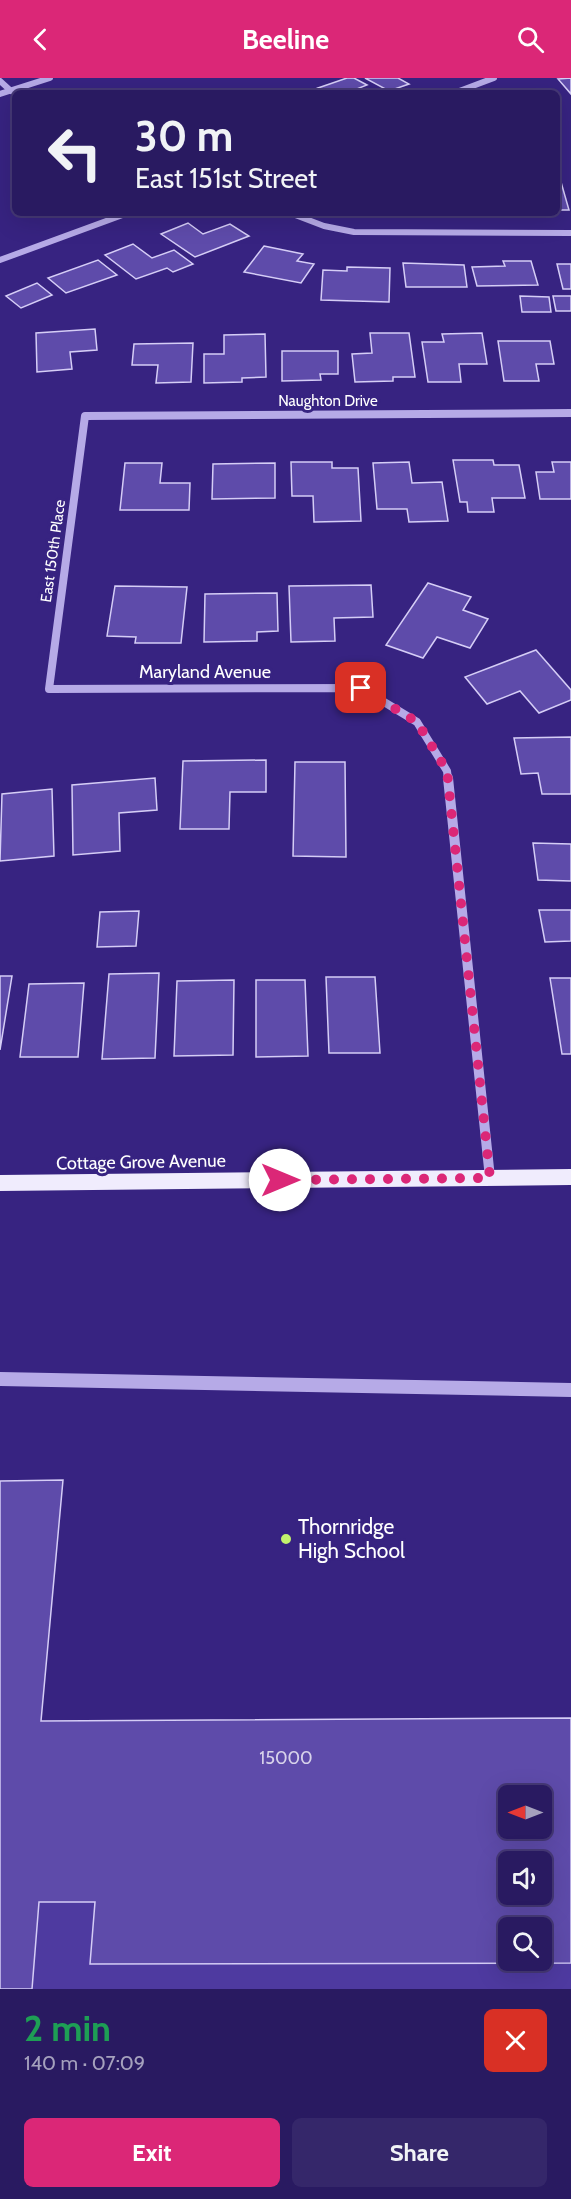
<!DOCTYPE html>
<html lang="en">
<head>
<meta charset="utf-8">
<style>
  :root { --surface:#291a61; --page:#35276a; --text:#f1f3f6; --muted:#a5a1bd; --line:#453876; --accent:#db2777 }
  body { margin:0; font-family:Cabin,sans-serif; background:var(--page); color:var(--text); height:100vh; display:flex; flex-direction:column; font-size:22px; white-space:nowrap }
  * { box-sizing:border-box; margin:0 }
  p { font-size:20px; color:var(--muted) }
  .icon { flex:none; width:33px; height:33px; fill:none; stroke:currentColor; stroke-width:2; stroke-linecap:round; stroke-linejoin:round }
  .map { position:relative; height:1911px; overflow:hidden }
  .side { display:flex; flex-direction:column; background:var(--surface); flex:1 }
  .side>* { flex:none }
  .banner { position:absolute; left:12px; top:12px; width:548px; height:126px; border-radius:9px; box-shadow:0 6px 24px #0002,0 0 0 2px var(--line); background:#291a61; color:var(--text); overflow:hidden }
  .needle { width:39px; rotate:270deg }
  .tools { position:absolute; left:498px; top:1707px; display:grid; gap:12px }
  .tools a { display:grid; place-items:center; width:54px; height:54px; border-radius:9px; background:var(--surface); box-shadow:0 6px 24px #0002,0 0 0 2px var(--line); font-size:30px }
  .pin { position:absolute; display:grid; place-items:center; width:51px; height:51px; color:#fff; margin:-26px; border-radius:12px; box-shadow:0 3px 9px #0006 }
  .me { position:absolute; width:66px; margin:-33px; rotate:90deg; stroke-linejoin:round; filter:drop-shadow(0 0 4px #0008) }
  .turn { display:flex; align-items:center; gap:21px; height:126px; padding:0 24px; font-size:27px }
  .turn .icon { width:78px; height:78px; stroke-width:2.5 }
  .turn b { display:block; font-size:42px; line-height:51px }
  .round { display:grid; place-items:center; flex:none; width:63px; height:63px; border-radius:9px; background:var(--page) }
  .summary { display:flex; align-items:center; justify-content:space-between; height:102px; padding:0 24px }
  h1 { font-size:36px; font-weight:700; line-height:45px; color:#1e9e55 }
  .button { display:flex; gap:12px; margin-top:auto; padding:12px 24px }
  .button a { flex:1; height:69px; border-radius:9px; background:var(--accent); color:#fff; font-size:24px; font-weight:700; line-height:69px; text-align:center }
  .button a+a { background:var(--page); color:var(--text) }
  header { display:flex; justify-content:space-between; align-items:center; height:78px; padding:0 24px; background:var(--accent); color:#fff; font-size:27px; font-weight:700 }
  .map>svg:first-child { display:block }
</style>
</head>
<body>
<header><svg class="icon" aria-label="back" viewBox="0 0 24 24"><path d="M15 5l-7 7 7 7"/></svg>Beeline<svg class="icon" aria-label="search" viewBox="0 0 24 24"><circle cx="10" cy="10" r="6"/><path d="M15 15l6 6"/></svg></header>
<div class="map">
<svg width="571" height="1911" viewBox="0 0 571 1911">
  <rect width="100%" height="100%" fill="#372381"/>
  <path fill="#4e3aa0" d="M39,1824H95L91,1886L571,1885V1911H32Z"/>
  <g fill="#5e4baa" stroke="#d5cdf6" stroke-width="1.5" fill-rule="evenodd">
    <path d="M347,0H354L367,7L354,12L360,15H327L318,10Z"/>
    <path d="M365,0H398L409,6L389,13Z"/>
    <path d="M571,0V16L558,1Z"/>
    <path d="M556,104H561L569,132H556Z"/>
    <path d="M188,145L203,156L230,146L249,158L195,179L161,156Z"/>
    <path d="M133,166L152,180L174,172L193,186L173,194L167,190L136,201L105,177Z"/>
    <path d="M264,168L303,176L297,183L314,186L301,205L244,194Z"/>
    <path d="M98,182L117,197L66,215L48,200Z"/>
    <path d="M503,183H531L538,207L477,208L472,189L505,188Z"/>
    <path d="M403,185L464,187L467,209H406Z"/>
    <path d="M557,186H571V211H563Z"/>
    <path d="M347,189L390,190L389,224L321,222L323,192L347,193Z"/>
    <path d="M37,205L52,217L21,230L6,218Z"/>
    <path d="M520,218L549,219L551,234H522Z"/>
    <path d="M553,218H571V233H556Z"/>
    <path d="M95,251L97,272L70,274L72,291L37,294L36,255Z"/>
    <path d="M370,255H409L415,299H393V303L355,304L352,276L372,275Z"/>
    <path d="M482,255L487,286H459L461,304H428L422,264H444L442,256Z"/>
    <path d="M265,256L266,299L242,300V304L204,305V276H224V257Z"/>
    <path d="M498,263H550L554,286H536L539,303H504Z"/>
    <path d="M193,265L191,304L156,305L158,287H132L134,266Z"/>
    <path d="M282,273H338V296H320L321,302L282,303Z"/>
    <path d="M453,382H493L494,387H519L525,420H492L494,434H468L467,424H460Z"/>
    <path d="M291,384H332V390H358L361,443L314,444L313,418H292Z"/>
    <path d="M409,384L412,405L442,404L448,443L409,444L407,431H377L373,385Z"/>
    <path d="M552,384H571V421H540L536,394H554Z"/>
    <path d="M125,385H162L160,405H190L189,432H120Z"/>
    <path d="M275,385V420L212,421L213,386Z"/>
    <path d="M428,505L471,519L463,532L488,541L470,570L437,559L423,580L386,567Z"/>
    <path d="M371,507L373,539L334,540L335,563L291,564L289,508Z"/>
    <path d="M115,508L187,509L181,565H135L136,559L107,558Z"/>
    <path d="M277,515L278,553L257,554V563L204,564L205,516Z"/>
    <path d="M536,572L571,612V622L539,635L520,613L487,626L465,599Z"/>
    <path d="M571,659V716H542L538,695L521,696L514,660Z"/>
    <path d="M266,682V714H230L229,751H180L183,683Z"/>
    <path d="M295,684H345L346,779L293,778Z"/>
    <path d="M155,700L157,732L119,735L120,773L73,777L72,707Z"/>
    <path d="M52,711L54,778L0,783L2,716Z"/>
    <path d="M533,765L571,766V803L538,802Z"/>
    <path d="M539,832H571V863L545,864Z"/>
    <path d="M139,833L136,868L97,869L100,834Z"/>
    <path d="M159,895L155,980L102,981L109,896Z"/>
    <path d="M0,898H12L0,972Z"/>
    <path d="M326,899H375L380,975H329Z"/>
    <path d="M550,900H571V976H562Z"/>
    <path d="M234,902L233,977L174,978L177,903Z"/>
    <path d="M256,902H305L308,978L256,979Z"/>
    <path d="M84,905L78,979H20L29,906Z"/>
    <path d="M63,1402L41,1643L571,1640V1885L90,1886L95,1824H39L32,1911H0V1403ZM508,1718H542V1750H508ZM508,1784H542V1816H508ZM508,1850H542V1882H508Z"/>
  </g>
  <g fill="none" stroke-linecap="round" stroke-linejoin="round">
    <g stroke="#b6aae7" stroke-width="6">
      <path d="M0,3L11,13"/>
      <path d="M454,15L494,0"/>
      <path d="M0,16L50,0"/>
      <path d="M290,135L324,148L354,154L571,155"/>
      <path d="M0,182L128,135"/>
    </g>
    <path stroke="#b6aae7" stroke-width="8" d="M448,701L447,693L417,644L361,610L49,611L85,338L571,335"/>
    <path stroke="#b6aae7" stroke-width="10" d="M448,700L490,1100"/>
    <path stroke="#b6aae7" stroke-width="14" d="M0,1301L571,1312"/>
    <path fill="#f0ecfd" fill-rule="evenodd" d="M571,1091V1107L0,1113V1097Z"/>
  </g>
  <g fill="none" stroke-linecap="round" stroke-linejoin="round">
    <path stroke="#db2777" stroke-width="10" stroke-dasharray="0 18" d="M280,1102L490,1100L447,693L417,644L361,610"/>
  </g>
  <circle fill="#c3f26d" stroke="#372381" stroke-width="2" cx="286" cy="1461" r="6"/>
  <g text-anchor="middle" stroke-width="6" stroke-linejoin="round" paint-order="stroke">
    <g font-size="15" fill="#fff" stroke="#372381">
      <text x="328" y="328">Naughton Drive</text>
      <text transform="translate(53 473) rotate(-82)" y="5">East 150th Place</text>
    </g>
    <g font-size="18" fill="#fff" stroke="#372381">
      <text x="205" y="600">Maryland Avenue</text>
      <text transform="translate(141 1084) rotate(-1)" y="6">Cottage Grove Avenue</text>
    </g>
    <g font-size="18" fill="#d7d2ea">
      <text x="286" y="1686">15000</text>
    </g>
    <g font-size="21" fill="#fff" stroke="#372381" text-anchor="start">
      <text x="298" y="1456">Thornridge<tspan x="298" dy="24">High School</tspan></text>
    </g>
  </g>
</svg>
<div class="tools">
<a><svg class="needle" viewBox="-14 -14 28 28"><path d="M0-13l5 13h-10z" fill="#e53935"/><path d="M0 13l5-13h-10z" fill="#a5a1bd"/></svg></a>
<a><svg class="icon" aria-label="sound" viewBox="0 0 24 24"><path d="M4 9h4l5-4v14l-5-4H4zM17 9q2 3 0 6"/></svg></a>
<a><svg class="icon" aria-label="search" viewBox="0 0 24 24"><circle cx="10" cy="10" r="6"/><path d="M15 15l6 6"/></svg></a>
</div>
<div class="pin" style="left:361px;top:610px;background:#d93025"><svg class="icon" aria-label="arrive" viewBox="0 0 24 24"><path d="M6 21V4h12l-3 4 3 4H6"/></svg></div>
<svg class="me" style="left:280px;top:1102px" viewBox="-20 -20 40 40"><circle r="19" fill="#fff"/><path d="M0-13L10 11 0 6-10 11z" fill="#db2777"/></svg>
<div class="banner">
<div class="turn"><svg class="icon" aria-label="left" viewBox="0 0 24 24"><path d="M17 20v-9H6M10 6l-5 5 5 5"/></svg><div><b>30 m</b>East 151st Street</div></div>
</div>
</div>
<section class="side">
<div class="summary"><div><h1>2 min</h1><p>140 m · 07:09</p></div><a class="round" style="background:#d93025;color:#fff"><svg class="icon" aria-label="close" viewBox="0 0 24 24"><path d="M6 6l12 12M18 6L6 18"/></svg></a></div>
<div class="button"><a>Exit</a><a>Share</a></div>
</section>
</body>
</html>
